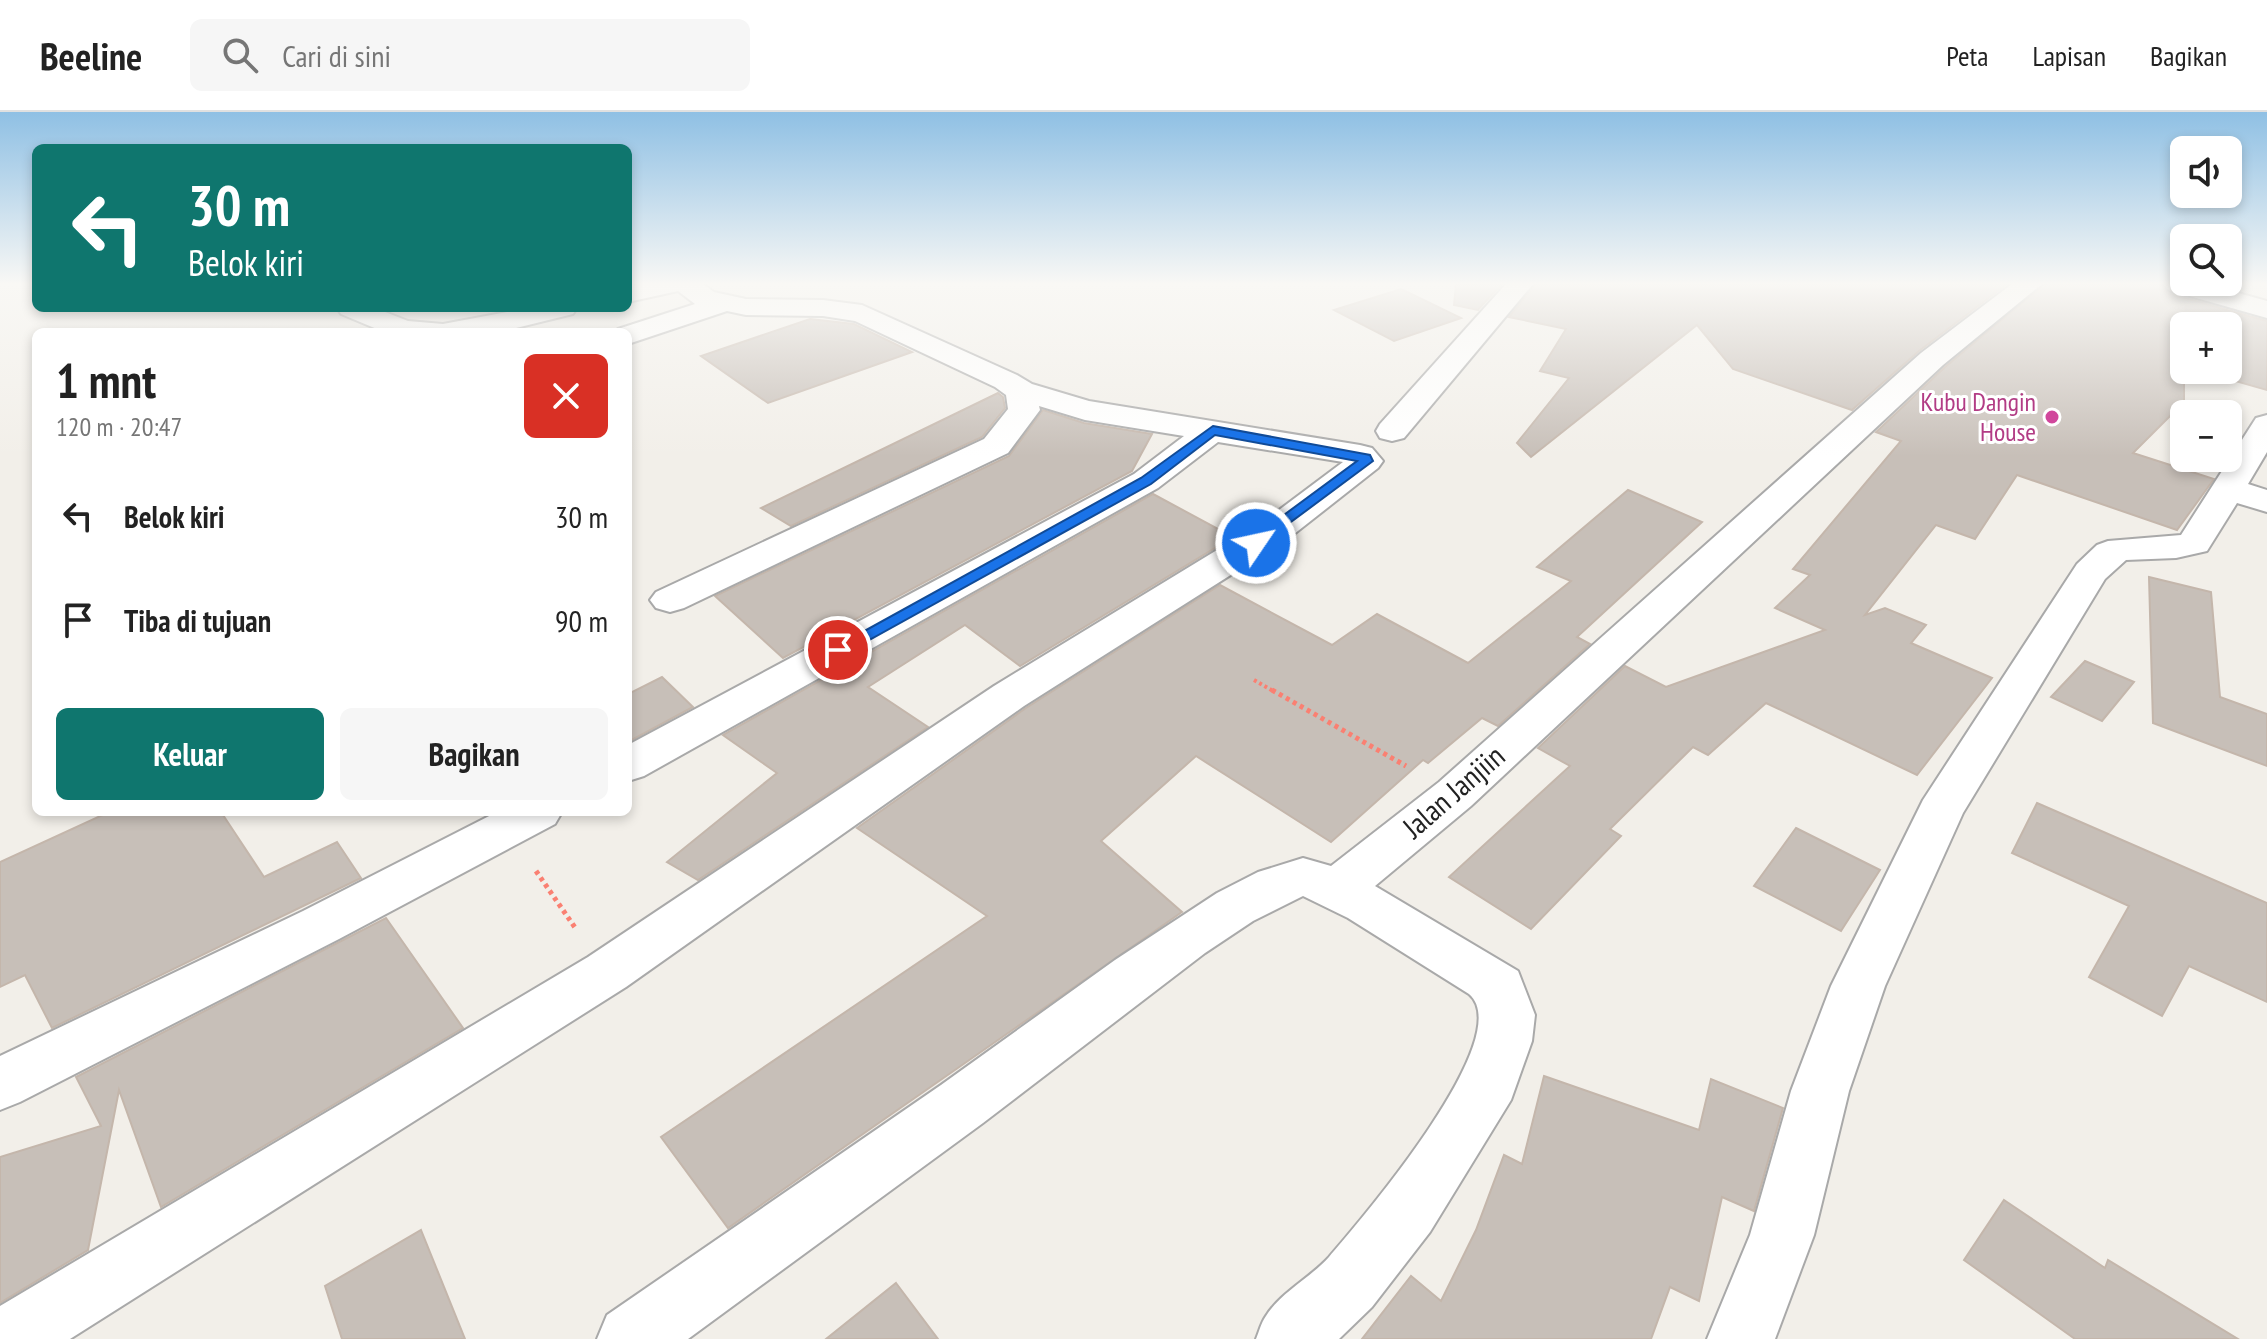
<!DOCTYPE html>
<html lang="id">
<head>
<meta charset="utf-8">
<style>
  :root { --surface:#fff; --page:#f6f6f6; --text:#222; --muted:#767676; --line:#e0e0e0; --accent:#0f766e }
  body { margin:0; font-family:"PT Sans Narrow",sans-serif; background:var(--page); color:var(--text); height:100vh; display:flex; flex-direction:column; font-size:30px; white-space:nowrap }
  * { box-sizing:border-box; margin:0 }
  p { font-size:26px; color:var(--muted) }
  .icon { flex:none; width:44px; height:44px; fill:none; stroke:currentColor; stroke-width:2; stroke-linecap:round; stroke-linejoin:round }
  .map { position:relative; flex:1; overflow:hidden }
  .panel { position:absolute; left:32px; top:216px; width:600px; height:488px; display:flex; flex-direction:column; background:var(--surface); border-radius:12px; box-shadow:0 4px 12px #0003 }
  .panel>* { flex:none }
  .hud { position:absolute; left:32px; top:32px; width:600px; height:168px; border-radius:12px; box-shadow:0 4px 12px #0003; background:#0f766e; color:#fff; overflow:hidden }
  .tools { position:absolute; left:2170px; top:24px; display:grid; gap:16px }
  .tools a { display:grid; place-items:center; width:72px; height:72px; border-radius:12px; background:var(--surface); box-shadow:0 4px 12px #0003; font-size:40px }
  .pin { position:absolute; display:grid; place-items:center; width:68px; height:68px; color:#fff; margin:-34px; border:4px solid #fff; border-radius:50%; box-shadow:0 2px 8px #0007 }
  .me { position:absolute; width:88px; margin:-44px; rotate:56deg; stroke-linejoin:round; filter:drop-shadow(0 0 6px #0008) }
  .turn { display:flex; align-items:center; gap:28px; height:168px; padding:0 24px; font-size:36px }
  .turn .icon { width:104px; height:104px; stroke-width:2.5 }
  .turn b { display:block; font-size:56px; line-height:68px }
  .round { display:grid; place-items:center; flex:none; width:84px; height:84px; border-radius:12px; background:var(--page) }
  .headline { display:flex; align-items:center; justify-content:space-between; height:136px; padding:0 24px }
  h1 { font-size:48px; font-weight:600; line-height:60px }
  .primary-button { display:flex; gap:16px; margin-top:auto; padding:16px 24px }
  .primary-button a { flex:1; height:92px; border-radius:12px; background:var(--accent); color:#fff; font-size:32px; font-weight:600; line-height:92px; text-align:center }
  .primary-button a+a { background:var(--page); color:var(--text) }
  ul { padding:0; list-style:none }
  li { display:flex; align-items:center; gap:24px; height:104px; padding:0 24px }
  li div { flex:1 }
  li b { display:block; font-size:30px }
  li em { font-style:normal }
  header { display:flex; align-items:center; gap:48px; box-sizing:border-box; height:112px; padding:0 40px; background:var(--surface); border-bottom:2px solid var(--line) }
  header strong { font-size:38px }
  nav { display:flex; gap:44px; margin-inline-start:auto; font-size:28px }
  .search { width:560px; height:72px; background:var(--page); display:flex; align-items:center; gap:20px; box-sizing:border-box; padding:0 28px; border-radius:12px; color:var(--muted); font-size:30px }
  .map>svg:first-child { display:block }
</style>
</head>
<body>
<header>
<strong>Beeline</strong>
<div class="search"><svg class="icon" aria-label="search" viewBox="0 0 24 24"><circle cx="10" cy="10" r="6"/><path d="M15 15l6 6"/></svg>Cari di sini</div>
<nav><a>Peta</a><a>Lapisan</a><a>Bagikan</a></nav>
</header>
<div class="map">
<svg width="2267" height="1227" viewBox="0 0 2267 1227">
  <rect width="100%" height="100%" fill="#f2efe9"/>
  <g fill="#c7bfb8" stroke="#c4b6ab" stroke-width="2">
    <path d="M1456,172H1502L1478,198L1454,193Z"/>
    <path d="M1536,172H2007L1919,239L1852,298L1733,257L1697,213L1531,345L1517,331L1569,266L1540,259L1566,217L1509,205Z"/>
    <path d="M2045,172H2161L2167,181L2267,209V278L2197,258H2228V214H2184V290L2133,341L2214,367L2177,418L2017,363L1975,427L1936,413L1865,503L1885,496L1926,513L1911,531L1992,566L1917,663L1766,591L1708,643L1693,635L1610,717L1621,724L1531,817L1449,765L1570,654L1538,636L1625,554L1666,575L1825,518L1775,496L1810,463L1793,457L1901,329L1876,320L1945,255Z"/>
    <path d="M1401,177L1461,206L1394,229L1334,198Z"/>
    <path d="M810,207L854,212L912,240L768,291L701,244Z"/>
    <path d="M998,281L1003,285L1005,296L982,325L791,414L761,396Z"/>
    <path d="M1043,298L1084,311L1152,322L1132,359L783,546L715,484L1009,344Z"/>
    <path d="M1628,378L1702,410L1577,525L1590,532L1498,614L1482,606L1428,651L1423,648L1331,730L1196,644L1101,729L1182,800L728,1116L661,1025L987,804L857,716L1026,596L1220,473L1332,533L1377,502L1468,551L1571,469L1537,455Z"/>
    <path d="M1153,382L1233,425L1020,554L965,513L868,575L928,615L698,768L667,750L777,661L723,623Z"/>
    <path d="M2149,465L2211,480L2220,585L2267,602V654L2153,611Z"/>
    <path d="M2085,549L2134,570L2102,609L2051,585Z"/>
    <path d="M662,565L693,595L628,630V582Z"/>
    <path d="M2037,691L2267,791V890L2189,854L2162,904L2089,865L2129,794L2012,741Z"/>
    <path d="M109,700H221L264,765L337,730L361,766L52,916L25,863L0,875V750Z"/>
    <path d="M1796,716L1880,758L1841,819L1754,774Z"/>
    <path d="M386,806L463,916L161,1095L119,978L88,1138L0,1191V1045L101,1014L76,965Z"/>
    <path d="M1544,964L1699,1018L1711,967L1783,996L1754,1099L1722,1085L1699,1189L1670,1175L1651,1227H1362L1411,1164L1441,1189L1476,1118L1504,1043L1522,1052Z"/>
    <path d="M2004,1088L2105,1156L2108,1148L2238,1227H2075L1964,1148Z"/>
    <path d="M421,1118L465,1227H342L325,1174Z"/>
    <path d="M896,1171L938,1227H826Z"/>
  </g>
  <g fill="none" stroke-linecap="round" stroke-linejoin="round">
    <defs>
      <g id="minor">
        <path d="M638,172H703L714,180L746,187L823,188L862,193L1017,263L1032,272L1089,289L1360,333L1372,336L1383,349L1378,356L1289,426L1024,594L626,875L70,1227H0V1194L588,845L994,574L1263,410L1343,350L1218,330L1158,376L644,664L628,669V633L1134,362L1184,324L1085,308L1039,294L1040,298L1008,341L684,496L670,500L656,496L650,488L656,480L984,327L1008,297L1006,283L995,275L855,209L823,204L746,203L727,199L628,232V220H616L618,217L695,192L678,179L628,190V174Z"/>
        <path d="M1506,172H1533L1404,326L1392,329L1380,326L1376,319L1380,312Z"/>
        <path d="M2012,172H2042L1943,253L1471,694L1375,774L1518,859L1535,903L1532,929L1511,988L1430,1120L1372,1195L1339,1227H1256C1259,1220 1261,1211 1266,1204C1280,1181 1310,1166 1329,1145C1360,1109 1519,924 1469,882L1348,806L1303,784L1253,809L1205,841L983,1011L688,1227H597L607,1203L941,973L1115,848L1217,781L1258,760L1303,746L1331,754L1439,670L1921,241Z"/>
        <path d="M2164,172H2206L2267,189V206L2168,178Z"/>
        <path d="M337,196H375L408,209L443,212L529,196H577L573,202L500,220H384L341,202Z"/>
        <path d="M2267,303V340L2248,372L2267,378V400L2237,391L2207,439L2176,446L2126,448L2105,467L1963,701L1885,874L1849,979L1814,1123L1775,1227H1707L1750,1123L1791,979L1831,874L1923,688L2077,452L2097,433L2108,429L2181,423L2256,306Z"/>
        <path d="M497,700H562L555,712L339,827L20,990L0,998V944L303,799Z"/>
      </g>
    </defs>
    <use href="#minor" stroke="#a9a9a9" stroke-width="4"/>
    <path stroke="#fa8072" stroke-width="4" stroke-dasharray="3 3" stroke-linecap="butt" d="M1254,568L1275,580"/>
    <g stroke="#fa8072" stroke-width="5" stroke-dasharray="4 4" stroke-linecap="butt">
      <path d="M1272,578L1406,654"/>
      <path d="M536,759L576,817"/>
    </g>
    <use href="#minor" fill="#fff" fill-rule="evenodd"/>
  </g>
  <linearGradient id="sky" x2="0" y2="1"><stop stop-color="#8fc0e4"/><stop offset="0.5" stop-color="#f9f8f5"/><stop offset="1" stop-color="#f9f8f5" stop-opacity="0"/></linearGradient>
  <rect width="2267" height="344" fill="url(#sky)"/>
  <path fill="#1a73e8" stroke="#114b97" stroke-width="2" d="M1213,314L1365,342L1370,343L1373,349L1256,436L1250,434V428L1357,349L1215,323L1151,372L844,542H832L830,538L1141,366Z"/>
  <circle fill="#d1479c" stroke="#fff" stroke-width="3" cx="2052" cy="305" r="8"/>
  <g text-anchor="middle" stroke-width="6" stroke-linejoin="round" paint-order="stroke">
    <g font-size="26" fill="#b23c85" stroke="#fff" text-anchor="end">
      <text x="2036" y="299">Kubu Dangin<tspan x="2036" dy="30">House</tspan></text>
    </g>
    <g font-size="30" fill="#222" stroke="#fff">
      <text transform="translate(1454 680) rotate(-41)" y="10">Jalan Janjiin</text>
    </g>
  </g>
</svg>
<div class="tools">
<a><svg class="icon" aria-label="sound" viewBox="0 0 24 24"><path d="M4 9h4l5-4v14l-5-4H4zM17 9q2 3 0 6"/></svg></a>
<a><svg class="icon" aria-label="search" viewBox="0 0 24 24"><circle cx="10" cy="10" r="6"/><path d="M15 15l6 6"/></svg></a>
<a>+</a>
<a>−</a>
</div>
<div class="pin" style="left:838px;top:538px;background:#d93025"><svg class="icon" aria-label="arrive" viewBox="0 0 24 24"><path d="M6 21V4h12l-3 4 3 4H6"/></svg></div>
<svg class="me" style="left:1256px;top:431px" viewBox="-20 -20 40 40"><circle r="17" fill="#1a73e8" stroke="#fff" stroke-width="3"/><path d="M0-11L8 9 0 5-8 9z" fill="#fff"/></svg>
<div class="hud">
<div class="turn"><svg class="icon" aria-label="left" viewBox="0 0 24 24"><path d="M17 20v-9H6M10 6l-5 5 5 5"/></svg><div><b>30 m</b>Belok kiri</div></div>
</div>
<section class="panel">
<div class="headline"><div><h1>1 mnt</h1><p>120 m · 20:47</p></div><a class="round" style="background:#d93025;color:#fff"><svg class="icon" aria-label="close" viewBox="0 0 24 24"><path d="M6 6l12 12M18 6L6 18"/></svg></a></div>
<ul>
<li><svg class="icon" aria-label="left" viewBox="0 0 24 24"><path d="M17 20v-9H6M10 6l-5 5 5 5"/></svg><div><b>Belok kiri</b></div><em>30 m</em></li>
<li><svg class="icon" aria-label="arrive" viewBox="0 0 24 24"><path d="M6 21V4h12l-3 4 3 4H6"/></svg><div><b>Tiba di tujuan</b></div><em>90 m</em></li>
</ul>
<div class="primary-button"><a>Keluar</a><a>Bagikan</a></div>
</section>
</div>
</body>
</html>
